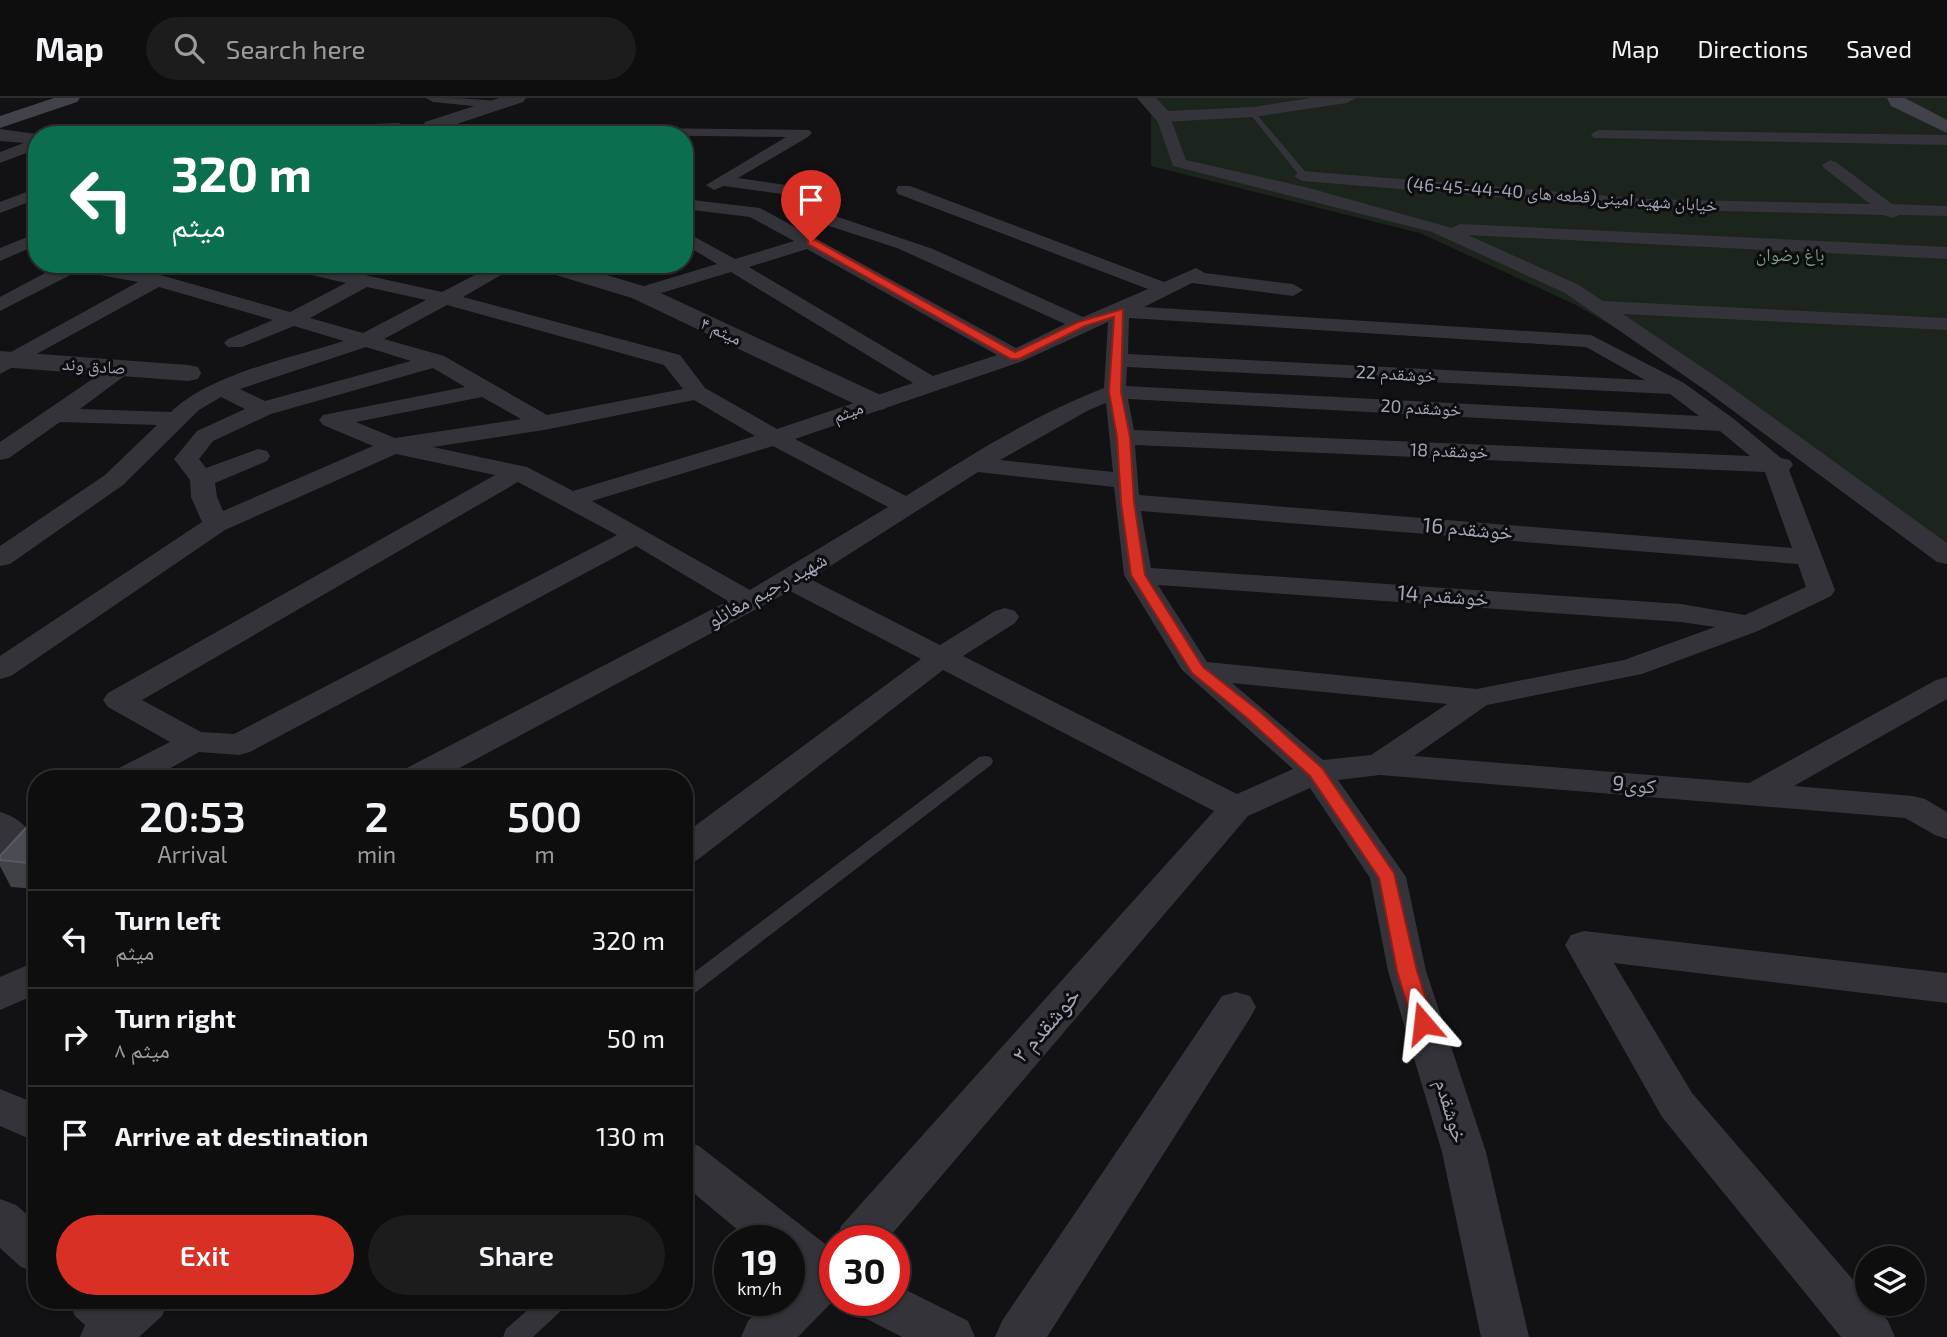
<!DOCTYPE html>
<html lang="en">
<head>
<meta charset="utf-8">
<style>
  :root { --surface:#0e0e0f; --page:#1c1c1d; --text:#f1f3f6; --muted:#9b9c9e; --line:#2e2e2f; --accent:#d93025 }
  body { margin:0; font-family:"Exo 2","Noto Naskh Arabic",sans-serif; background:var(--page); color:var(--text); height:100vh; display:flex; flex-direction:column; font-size:26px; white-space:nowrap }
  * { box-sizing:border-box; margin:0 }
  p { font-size:23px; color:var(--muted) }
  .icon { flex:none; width:38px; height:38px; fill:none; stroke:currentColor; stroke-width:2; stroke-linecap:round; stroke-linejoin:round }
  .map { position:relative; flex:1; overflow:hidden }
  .side { position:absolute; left:28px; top:672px; width:665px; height:539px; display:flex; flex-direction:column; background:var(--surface); border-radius:28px; box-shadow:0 2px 5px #0004,0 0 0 2px var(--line) }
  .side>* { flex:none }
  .guide { position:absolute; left:28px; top:28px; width:665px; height:147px; border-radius:28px; box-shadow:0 2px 5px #0004,0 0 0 2px var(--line); background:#0b6e4f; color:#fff; overflow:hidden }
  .buttons { position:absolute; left:1855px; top:1148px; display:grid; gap:14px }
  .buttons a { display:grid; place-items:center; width:70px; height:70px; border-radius:50%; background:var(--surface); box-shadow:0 2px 5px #0004,0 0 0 2px var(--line); font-size:35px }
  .speed { position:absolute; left:714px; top:1127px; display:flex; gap:14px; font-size:35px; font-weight:700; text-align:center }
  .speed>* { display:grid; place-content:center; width:91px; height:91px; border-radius:50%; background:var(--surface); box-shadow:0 2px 5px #0004,0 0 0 2px var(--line); line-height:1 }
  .speed small { font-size:18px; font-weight:400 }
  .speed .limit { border:10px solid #d22; background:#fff; color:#111 }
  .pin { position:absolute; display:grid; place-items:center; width:60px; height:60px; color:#fff; margin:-72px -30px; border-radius:50% 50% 50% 0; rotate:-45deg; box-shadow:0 0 7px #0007 }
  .pin .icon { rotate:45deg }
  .me { position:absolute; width:77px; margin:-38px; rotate:343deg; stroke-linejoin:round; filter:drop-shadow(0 0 5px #0008) }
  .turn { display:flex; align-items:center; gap:24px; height:147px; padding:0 28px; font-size:32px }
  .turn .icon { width:91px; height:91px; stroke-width:2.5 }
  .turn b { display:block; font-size:49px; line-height:60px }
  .eta { display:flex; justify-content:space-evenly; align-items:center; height:119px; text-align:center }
  .eta b { font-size:42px; font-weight:600; line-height:49px }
  .cta { display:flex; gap:14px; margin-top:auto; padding:14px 28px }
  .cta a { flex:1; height:80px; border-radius:42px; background:var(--accent); color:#fff; font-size:28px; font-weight:600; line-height:80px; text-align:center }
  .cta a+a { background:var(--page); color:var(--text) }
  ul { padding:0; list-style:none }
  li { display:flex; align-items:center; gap:21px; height:98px; padding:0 28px; border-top:2px solid var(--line) }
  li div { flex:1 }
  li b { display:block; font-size:26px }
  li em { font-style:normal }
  header { display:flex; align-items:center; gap:42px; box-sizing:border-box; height:98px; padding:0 35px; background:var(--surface); border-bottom:2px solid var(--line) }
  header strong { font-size:33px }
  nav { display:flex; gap:38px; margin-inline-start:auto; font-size:24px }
  .search { width:490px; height:63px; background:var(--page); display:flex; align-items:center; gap:18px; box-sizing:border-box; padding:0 24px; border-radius:38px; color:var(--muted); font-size:26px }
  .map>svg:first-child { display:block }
</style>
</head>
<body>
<header>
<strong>Map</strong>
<div class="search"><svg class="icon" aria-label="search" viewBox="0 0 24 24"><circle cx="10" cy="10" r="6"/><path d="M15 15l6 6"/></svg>Search here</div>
<nav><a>Map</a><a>Directions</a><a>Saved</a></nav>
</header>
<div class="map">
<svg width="1947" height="1239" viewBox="0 0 1947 1239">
  <rect width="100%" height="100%" fill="#121214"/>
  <path fill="#1c241e" d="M1151,0H1947V454L1621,233L1576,207L1420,135L1151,68Z"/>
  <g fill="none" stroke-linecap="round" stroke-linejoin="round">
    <g fill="#333339" fill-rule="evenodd">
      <path d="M1253,12L1308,77V81H1302L1250,16Z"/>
      <path d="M985,658L991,659L993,663L991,667L691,898L684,900V882L979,659Z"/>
      <path d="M539,1202H568L564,1210L533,1239H503L506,1231Z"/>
    </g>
    <g fill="#333339" fill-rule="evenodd">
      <path d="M426,0C445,0 496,0 509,7L502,11L433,4Z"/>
      <path d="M1163,15L1170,19L1186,62L1309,90L1452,130L1460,126L1947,149V161L1468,137L1579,187L1603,203L1947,220V232L1623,216L1721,282L1947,445V466L1937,464L1705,292L1565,195L1432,134L1173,68L1156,19Z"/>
      <path d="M437,27L809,32L812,35L808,39L738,80L800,89L813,102L838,119L933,151L1083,219L1148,191L898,96L896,92L898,88H910L1164,184L1196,170L1205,175L1293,186L1303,192L1293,198L1192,185L1144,209L1591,237L1684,285L1734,321L1781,360L1790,362L1793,367L1789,372L1835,492L1831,498L1758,533L1642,576L1487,607L1414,658L1749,685L1936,582L1947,579V601L1794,688L1913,698L1925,701L1947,714V741L1935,737L1905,720L1380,677L1338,682L1406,779L1426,873L1486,1054L1529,1239H1481L1442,1054L1388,873L1370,780L1310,690L1248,718L886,1143L835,1145L841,1128L1214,713L943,572L696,763L684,766V736L921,561L790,493L439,681H397L401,673L728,503L636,448L250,654L239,657L199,654L151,681H109L113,673L170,644L108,609L103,602L108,595L495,377L396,356L225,432L11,578L0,581V558L202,424L191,399L190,382L174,361L197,333L245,311L221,299L199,312L123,387L10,466L0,468V448L105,377L157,327L60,324L9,360L0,362V344L116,265H132L135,270L80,311L171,314C210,276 291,260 344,243L294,228L242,249H228L224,245L228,241L273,222L159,189L0,276V260L138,184L78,173L0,213V199L62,166H103L164,178L290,214L346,185L281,170L279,166H315L442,194L496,166H520L463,199L680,257L705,290L777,331L913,285L731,174L648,199H634L631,195L634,191L717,166L684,146V133L735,161L794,143L750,119L684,111V101L760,110L1016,250L1065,226L897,150L826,127L800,110L789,97L724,88L714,92L706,87L786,39L432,35L429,32L432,29ZM807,151L997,257L933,278L749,169ZM367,189L426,202L363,235L310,220ZM447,207L664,267L683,291L547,317L444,258L384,241ZM1129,220L1586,249L1645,282L1128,256ZM1108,224L1104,290C1034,317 969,358 906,398L795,341L1023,263ZM366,249L411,263L265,303L240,291ZM1127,269L1670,296L1699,318L1126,288ZM433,270L465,289L323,317L319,322L323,327L373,348L223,413L217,399L215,385L267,363L270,358L267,353L258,351L206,370L199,361L213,343L271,316ZM482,299L521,321L395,340L356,324ZM1128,301L1720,333L1750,358L1134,332ZM694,302L755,338L573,393L527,369L433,349L544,332ZM1106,305L1113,374L1000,362L1089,312ZM1135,347L1765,374L1792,450L1139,397ZM773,348L888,409L750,492L592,403ZM978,374L1114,389L1124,477L1182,572L1293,671L1237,696L963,558L1015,525L1019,519L1015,513L1005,510L995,513L940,547L810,481ZM518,384L617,437L234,636L201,634L142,602ZM1141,413L1798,466L1806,489L1745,517L1681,506L1151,470ZM1158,487L1681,524L1715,529L1624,562L1477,591L1207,564ZM1232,585L1447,606L1371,657L1323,662Z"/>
      <path d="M1599,32L1947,37V47L1594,40L1591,37L1594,34Z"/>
      <path d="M37,40V51L0,65V54Z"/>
      <path d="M1830,62L1836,64L1892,106L1947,108V118L1899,117L1892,120L1883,117L1645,111L1302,83L1294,78L1302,73L1645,101L1870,106L1824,70L1822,67Z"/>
      <path d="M37,90V101L0,115V104Z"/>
      <path d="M37,135V147L0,163V150Z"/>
      <path d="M0,714C15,718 25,726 33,739L28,747L0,760Z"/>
      <path d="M1584,833L1947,875V905L1614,865L1692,995L1867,1198V1206H1874L1888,1223L1895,1239H1841L1662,1019L1565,847L1571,837Z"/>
      <path d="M37,863V896L0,912V879Z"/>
      <path d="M1236,894L1250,898L1256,909L1250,920L1047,1239H995L1002,1223L1222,898Z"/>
      <path d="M0,991L37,1006V1044L0,1028Z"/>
      <path d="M684,1042L699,1048L829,1149L835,1147V1201L798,1239H741L748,1223L769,1202H789V1182L794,1177L789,1173V1143H751L684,1087Z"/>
      <path d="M0,1101L16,1107L37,1125V1175L21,1169L0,1150Z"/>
      <path d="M894,1186L968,1223L975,1239H902L861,1218L854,1202H894Z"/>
      <path d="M68,1202H169L162,1218L139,1239H80L85,1227L75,1218Z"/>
    </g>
    <g fill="#333339" fill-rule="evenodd">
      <path d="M499,0H526L523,4L439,32L432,34L423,28L425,24Z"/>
      <path d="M1137,0H1156L1168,13L1253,9L1311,0H1356L1347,5L1253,19L1163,24L1157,23Z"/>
      <path d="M399,25L408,31L406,35L230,37L239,31Z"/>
      <path d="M0,31L44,37H37V46L0,43Z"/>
      <path d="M533,166H570L650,190L885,299L889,305L885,311L875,313L865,311L632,200L536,171Z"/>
      <path d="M0,253L188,267L198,269L201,275L198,281L188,283L0,269Z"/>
    </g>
    <g fill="#41424a" fill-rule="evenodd">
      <path d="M54,0H80L77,4L0,30V18Z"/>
      <path d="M1887,0H1905L1947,22V35L1891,8Z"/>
    </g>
  </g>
  <path fill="#404247" d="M37,718V791L11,789L0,768V758Z"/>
  <path fill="#4b4c53" stroke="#585a63" stroke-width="2" d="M37,718V766L0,762V758Z"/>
  <path fill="#d93025" stroke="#8d1f18" stroke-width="2" d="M808,142H815L1015,254L1078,224L1123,211L1121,294L1130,339L1134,404L1145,477L1203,569L1259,613L1322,670L1394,775L1417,873L1434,925L1431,930L1423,933L1416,930L1413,925L1397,873L1379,780L1310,678L1247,620L1192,575L1131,477L1121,404L1117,339L1109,294L1114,219L1085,228L1019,261H1011L808,146Z"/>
  <g text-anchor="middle" stroke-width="6" stroke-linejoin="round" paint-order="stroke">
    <g font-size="18" fill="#a2a6b6" stroke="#0d0d0f">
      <text transform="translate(1562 97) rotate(4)" y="6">خیابان شهید امینی(قطعه های 40-44-45-46)</text>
      <text transform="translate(721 233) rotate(25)" y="6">۴ میثم</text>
      <text transform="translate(94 268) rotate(4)" y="6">صادق وند</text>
      <text transform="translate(1396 276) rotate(3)" y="6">خوشقدم 22</text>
      <text transform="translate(1421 310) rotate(3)" y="6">خوشقدم 20</text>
      <text transform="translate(848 314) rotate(-20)" y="6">میثم</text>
      <text transform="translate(1449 353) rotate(2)" y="6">خوشقدم 18</text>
    </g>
    <g font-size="18" fill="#77a37f" stroke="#0d0d0f">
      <text x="1790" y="163">باغ رضوان</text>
    </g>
    <g font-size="21" fill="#a2a6b6" stroke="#0d0d0f">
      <text transform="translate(1468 431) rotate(5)" y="7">خوشقدم 16</text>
      <text transform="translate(767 492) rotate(-29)" y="7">شهید رحیم مغانلو</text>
      <text transform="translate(1443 498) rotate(4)" y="7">خوشقدم 14</text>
      <text transform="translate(1634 687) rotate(5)" y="7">کوی9</text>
      <text transform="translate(1451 1013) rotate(73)" y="7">خوشقدم</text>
    </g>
    <g font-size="24" fill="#a2a6b6" stroke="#0d0d0f">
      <text transform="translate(1046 927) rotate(-49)" y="8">۲ خوشقدم</text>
    </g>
  </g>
</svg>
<div class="buttons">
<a><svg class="icon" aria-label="layers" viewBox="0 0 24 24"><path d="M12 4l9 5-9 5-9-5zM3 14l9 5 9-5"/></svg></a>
</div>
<div class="speed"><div>19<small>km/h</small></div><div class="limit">30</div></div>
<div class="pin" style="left:811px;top:144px;background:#d93025"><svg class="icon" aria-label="arrive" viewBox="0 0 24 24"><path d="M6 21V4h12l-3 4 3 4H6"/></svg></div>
<svg class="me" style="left:1423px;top:925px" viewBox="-20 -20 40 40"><path d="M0-17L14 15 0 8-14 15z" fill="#d93025" stroke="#fff" stroke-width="4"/></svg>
<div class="guide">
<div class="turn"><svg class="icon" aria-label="left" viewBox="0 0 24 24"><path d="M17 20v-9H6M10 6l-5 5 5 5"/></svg><div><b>320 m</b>میثم</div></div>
</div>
<section class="side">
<div class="eta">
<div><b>20:53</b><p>Arrival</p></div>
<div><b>2</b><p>min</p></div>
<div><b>500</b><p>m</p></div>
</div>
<ul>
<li><svg class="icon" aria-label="left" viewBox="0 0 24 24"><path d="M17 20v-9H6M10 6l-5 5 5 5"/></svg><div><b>Turn left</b><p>میثم</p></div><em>320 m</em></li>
<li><svg class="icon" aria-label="right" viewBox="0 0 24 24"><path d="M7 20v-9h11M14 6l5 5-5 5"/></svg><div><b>Turn right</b><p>۸ میثم</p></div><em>50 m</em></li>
<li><svg class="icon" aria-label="arrive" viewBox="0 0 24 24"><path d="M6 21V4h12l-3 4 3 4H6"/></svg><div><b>Arrive at destination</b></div><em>130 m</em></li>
</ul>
<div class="cta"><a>Exit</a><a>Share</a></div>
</section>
</div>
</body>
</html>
